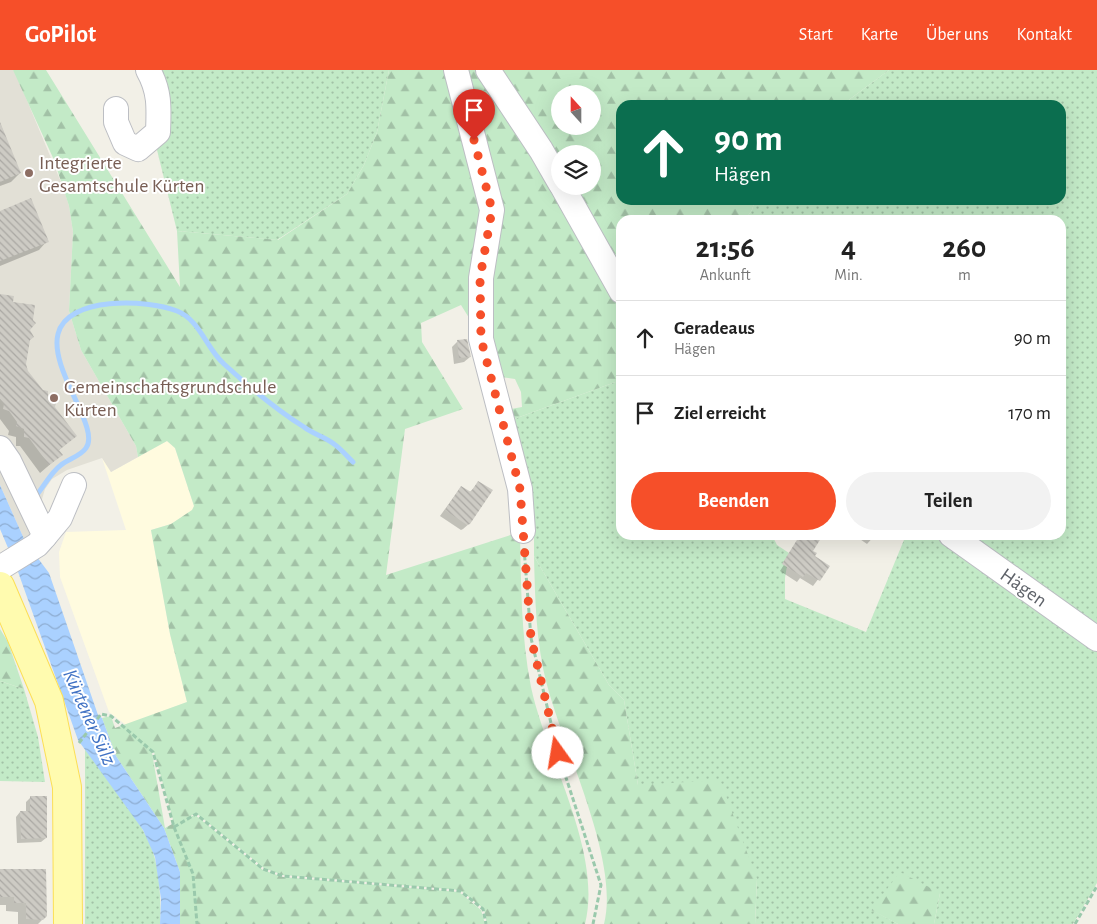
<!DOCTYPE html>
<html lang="de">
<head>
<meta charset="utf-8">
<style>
  :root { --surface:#fff; --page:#f2f2f2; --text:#222; --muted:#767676; --line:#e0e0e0; --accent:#f64f29 }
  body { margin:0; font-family:"Alegreya Sans",sans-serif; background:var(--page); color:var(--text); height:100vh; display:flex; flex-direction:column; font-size:19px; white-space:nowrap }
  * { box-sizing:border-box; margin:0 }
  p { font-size:16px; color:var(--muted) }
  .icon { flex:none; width:28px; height:28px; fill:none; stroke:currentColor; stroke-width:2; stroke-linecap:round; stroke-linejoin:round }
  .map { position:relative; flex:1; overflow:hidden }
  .side { position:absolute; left:616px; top:145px; width:450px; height:325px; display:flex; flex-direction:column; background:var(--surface); border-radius:15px; box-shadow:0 5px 20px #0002 }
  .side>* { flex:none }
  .guide { position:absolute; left:616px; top:30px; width:450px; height:105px; border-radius:15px; box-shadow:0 5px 20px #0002; background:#0b6e4f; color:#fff; overflow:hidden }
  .needle { width:32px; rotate:339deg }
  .fabs { position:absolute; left:551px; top:15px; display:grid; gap:10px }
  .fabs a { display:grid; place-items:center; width:50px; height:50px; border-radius:50%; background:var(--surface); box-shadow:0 5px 20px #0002; font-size:25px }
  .pin { position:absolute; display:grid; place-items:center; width:42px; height:42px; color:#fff; margin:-51px -21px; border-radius:50% 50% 50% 0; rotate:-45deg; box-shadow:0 0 5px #0007 }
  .pin .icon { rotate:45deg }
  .me { position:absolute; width:55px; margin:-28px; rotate:347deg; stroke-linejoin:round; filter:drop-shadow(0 0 4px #0008) }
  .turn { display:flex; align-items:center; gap:18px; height:105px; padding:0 15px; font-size:22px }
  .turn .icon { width:65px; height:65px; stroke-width:2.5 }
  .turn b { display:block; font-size:35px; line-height:42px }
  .eta { display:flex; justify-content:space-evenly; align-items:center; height:85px; text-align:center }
  .eta b { font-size:30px; font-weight:700; line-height:35px }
  .action { display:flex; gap:10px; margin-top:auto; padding:10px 15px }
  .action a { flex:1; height:58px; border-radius:30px; background:var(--accent); color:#fff; font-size:20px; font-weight:700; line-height:58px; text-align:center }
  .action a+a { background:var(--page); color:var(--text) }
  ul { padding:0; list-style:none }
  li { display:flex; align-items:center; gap:15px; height:75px; padding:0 15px; border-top:1px solid var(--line) }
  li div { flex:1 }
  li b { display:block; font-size:19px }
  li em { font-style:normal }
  header { display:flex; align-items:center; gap:30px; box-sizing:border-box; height:70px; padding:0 25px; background:var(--accent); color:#fff }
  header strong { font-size:24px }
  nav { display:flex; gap:28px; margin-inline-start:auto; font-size:18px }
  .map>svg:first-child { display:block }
</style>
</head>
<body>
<header>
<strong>GoPilot</strong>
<nav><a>Start</a><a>Karte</a><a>Über uns</a><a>Kontakt</a></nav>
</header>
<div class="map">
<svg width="1097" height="854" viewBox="0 0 1097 854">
  <defs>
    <pattern id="grass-dots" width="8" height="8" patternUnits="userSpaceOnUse" patternTransform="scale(1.25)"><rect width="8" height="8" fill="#c3eac7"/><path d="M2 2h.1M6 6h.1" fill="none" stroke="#a2c1a6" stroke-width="1.8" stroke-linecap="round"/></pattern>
    <pattern id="forest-firs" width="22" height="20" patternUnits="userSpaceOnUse" patternTransform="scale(1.25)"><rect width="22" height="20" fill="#c3eac7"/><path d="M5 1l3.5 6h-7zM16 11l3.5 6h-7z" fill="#a2c1a6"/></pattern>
    <pattern id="water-waves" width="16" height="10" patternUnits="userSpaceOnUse" patternTransform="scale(1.25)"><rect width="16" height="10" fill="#aad1ff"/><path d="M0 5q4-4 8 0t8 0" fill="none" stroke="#8eadd2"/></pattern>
    <pattern id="building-back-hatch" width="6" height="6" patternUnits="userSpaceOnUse" patternTransform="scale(1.25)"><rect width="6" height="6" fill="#cdcbc4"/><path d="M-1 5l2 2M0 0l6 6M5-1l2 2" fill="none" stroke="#aaa8a3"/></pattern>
  </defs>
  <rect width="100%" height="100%" fill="#f2f0e7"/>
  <path fill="#fffbdf" d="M167,371L175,378L194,436L193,440L171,454L151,460L170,564L187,632L126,655L109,642L60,507L59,482L66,462L126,460L102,388L111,402Z"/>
  <path fill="#e2e0d6" d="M0,0H13L16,4L63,117L69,136L73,162L69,241L81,280L136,376L138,387L111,402L102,388L67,400L52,409L45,419L40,436L48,455L25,471L0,415Z"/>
  <g fill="url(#grass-dots)">
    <path d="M154,0H389L377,62L364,95L347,124L277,170L177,161L157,80L159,21Z"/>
    <path d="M889,0H1097V556L965,465H1061V150H745L752,140L755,130H1061V35H842Z"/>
    <path d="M621,310V465H772L777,475L789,483L785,508V529L866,562L906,465H942L1097,572V813L1073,854H934L940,823L872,840L898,854H755L757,809L638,715L624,630L609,615L534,486V461L514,349Z"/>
    <path d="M0,611L24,619L38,667L45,712L0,711Z"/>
    <path d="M85,679C106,708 148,756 155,789C160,810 161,832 160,854H85Z"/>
  </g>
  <g fill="url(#forest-firs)" fill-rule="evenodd">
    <path d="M13,0H46L180,217L177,161L278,170L347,124L364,95L377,62L389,0H450L484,116L476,259L461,235L421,253L422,272L463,339L405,359L386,505L520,462C521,514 521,566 531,617C546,688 603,782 585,854H487L484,839L460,820L283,805L264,798L196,743L187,748L195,745L263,800L283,807L459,822L481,840L485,854H180V802L164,758L116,686L102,648L111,646L115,658L187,632L170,564L151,460L171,454L192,440L194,436L175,378L167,371L138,387L136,376L81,280L69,241L73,162L69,136L54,90ZM154,682L174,753L165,758L152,683Z"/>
    <path d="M463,0H481L579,153L621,237V310L514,349L511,339L522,337L521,322L515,309L501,307L491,259L492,219L502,133Z"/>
    <path d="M493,0H889L842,35H621V130H755L752,140L745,150H621V211L567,116H592V84H560V105ZM560,24H592V56H560Z"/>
    <path d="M534,486L609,615L624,630L638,715L720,710L757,809L755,854H604C620,791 564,680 547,615C536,574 535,529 534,486Z"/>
    <path d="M0,559L8,572L24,619L0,611Z"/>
    <path d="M900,802L940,823L934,854H898L871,840Z"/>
  </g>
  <path fill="url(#water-waves)" d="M0,415L25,471L49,503L98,645L102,648L116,686L164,758L180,802V854H160L161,829L155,787L143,760L78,670L17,499L0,459Z"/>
  <g fill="#0003">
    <path d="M0,53L20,103L11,112L0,116Z"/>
    <path d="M0,142L47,171L39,180L0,196Z"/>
    <path d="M0,225L12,233L28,259L25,294L27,302L46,331L54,338L75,366L58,381L61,385L40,403L20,376H16V367L8,365L9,361L0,349Z"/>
    <path d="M458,271L470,287L464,292L454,294L452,277Z"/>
    <path d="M478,413L470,453L463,459L461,460L440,446L461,417L469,423Z"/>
    <path d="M803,465H821L811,481L814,487L828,496L813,516L800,508L797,512L780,501Z"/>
    <path d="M854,465H875L867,474Z"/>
    <path d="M31,727L46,768L41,772L17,773L16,747L20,742H26V732Z"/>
    <path d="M0,800L46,846L38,854H18V842L6,841V835H0Z"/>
  </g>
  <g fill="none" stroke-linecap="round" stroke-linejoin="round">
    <path stroke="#aad1ff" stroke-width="5" d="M35,427C44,417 50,403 61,395C68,389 81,386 86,378C101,358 49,300 58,264C67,226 147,229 177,241C200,250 206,278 224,294C247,315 277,340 304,357C313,364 325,367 334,374C341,379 347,386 353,392"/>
  </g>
  <g fill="url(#building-back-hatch)">
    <path d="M0,52L21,103L0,112Z"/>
    <path d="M31,128L49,172L0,191V141Z"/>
    <path d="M0,224L14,226L13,232L35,235L33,250L36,253L30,260L34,267L30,270L26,294L28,301L43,320L48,321V330L56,332L55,337L77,366L59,380L63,385L49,395L29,368L24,367V359L16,356L17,352L9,341L3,339L4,334L0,329Z"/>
    <path d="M467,269L471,287L459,288L457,270Z"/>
    <path d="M478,411L493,420L470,454L467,455L445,440L461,416L471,422Z"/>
    <path d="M800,465H823L813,481L817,483L815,486L830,496L820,511L806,503L803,507L782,494Z"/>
    <path d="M30,726H47V768L21,769L20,741H30Z"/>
    <path d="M0,799H46L47,846L43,850L26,849V833H14V827H0Z"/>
  </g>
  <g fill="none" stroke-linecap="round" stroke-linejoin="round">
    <defs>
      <g id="minor">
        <path d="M456,0L492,140L481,208V269L520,419L523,461"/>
        <path d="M488,0L541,80L560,113"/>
        <path d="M116,39V52L125,73L138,79L158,62C159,38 160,21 148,0"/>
        <path d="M562,116L621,221"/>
        <path d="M0,378L9,391L45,466L37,475L0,498"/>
        <path d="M951,465L1097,569"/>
        <path d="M45,466L60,448L74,415"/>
      </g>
      <path id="major" d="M0,516L49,631L67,717L68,854"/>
    </defs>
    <use href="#minor" stroke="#bcbec3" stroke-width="26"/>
    <use href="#major" stroke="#fcdf56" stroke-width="30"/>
    <g stroke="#9ac9ac" stroke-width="3" stroke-dasharray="5 2.5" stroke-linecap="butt">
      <path d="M524,478L531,568L558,683L601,815L593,854"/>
      <path d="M79,673L101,644L111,646L153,682L174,757L193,804L197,854"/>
      <path d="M174,757L196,744L263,799L283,806L460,821L483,839L486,854"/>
      <path d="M1075,854L1097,816"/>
    </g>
    <use href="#minor" stroke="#fff" stroke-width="24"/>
    <use href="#major" stroke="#fffbaf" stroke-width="28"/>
  </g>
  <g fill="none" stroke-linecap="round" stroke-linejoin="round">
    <path stroke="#f64f29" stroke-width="9" stroke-dasharray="0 16.2" d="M474,70L492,140L480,208L481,269L520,419L531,568L558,683"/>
  </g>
  <g fill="#8d6e63" stroke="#fff" stroke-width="2">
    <circle cx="29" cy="103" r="5"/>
    <circle cx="54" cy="328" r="5"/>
  </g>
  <g text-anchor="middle" stroke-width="4" stroke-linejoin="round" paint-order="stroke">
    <g font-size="20" fill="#785e54" stroke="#fff" text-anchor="start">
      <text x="39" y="99">Integrierte<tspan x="39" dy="23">Gesamtschule Kürten</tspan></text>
      <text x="64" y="323">Gemeinschaftsgrundschule<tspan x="64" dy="23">Kürten</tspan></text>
    </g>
    <g font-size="20" fill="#5e6269" stroke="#fff">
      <text transform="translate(1024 517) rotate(35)" y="7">Hägen</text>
    </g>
    <g font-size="21" font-style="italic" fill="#4072c4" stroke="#fff">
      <text transform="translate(90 647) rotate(66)" y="7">Kürtener Sülz</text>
    </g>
  </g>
</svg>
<div class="fabs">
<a><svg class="needle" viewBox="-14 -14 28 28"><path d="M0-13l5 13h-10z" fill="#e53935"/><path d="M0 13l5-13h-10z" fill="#767676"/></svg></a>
<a><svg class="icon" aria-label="layers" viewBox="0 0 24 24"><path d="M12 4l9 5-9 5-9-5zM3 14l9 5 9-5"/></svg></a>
</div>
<div class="pin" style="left:474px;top:70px;background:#d93025"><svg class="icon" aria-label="arrive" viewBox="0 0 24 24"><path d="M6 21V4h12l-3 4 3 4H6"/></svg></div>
<svg class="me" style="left:558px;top:683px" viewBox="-20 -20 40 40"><circle r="19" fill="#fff"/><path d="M0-13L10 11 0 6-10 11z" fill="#f64f29"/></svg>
<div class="guide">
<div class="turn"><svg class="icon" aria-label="ahead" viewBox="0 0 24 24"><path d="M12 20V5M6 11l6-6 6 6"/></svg><div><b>90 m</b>Hägen</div></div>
</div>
<section class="side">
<div class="eta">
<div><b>21:56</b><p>Ankunft</p></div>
<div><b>4</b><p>Min.</p></div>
<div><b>260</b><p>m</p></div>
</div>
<ul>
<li><svg class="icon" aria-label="ahead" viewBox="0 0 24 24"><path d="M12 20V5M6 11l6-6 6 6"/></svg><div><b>Geradeaus</b><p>Hägen</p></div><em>90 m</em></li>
<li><svg class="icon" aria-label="arrive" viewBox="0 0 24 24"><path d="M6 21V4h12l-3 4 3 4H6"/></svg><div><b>Ziel erreicht</b></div><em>170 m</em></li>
</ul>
<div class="action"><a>Beenden</a><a>Teilen</a></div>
</section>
</div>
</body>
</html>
